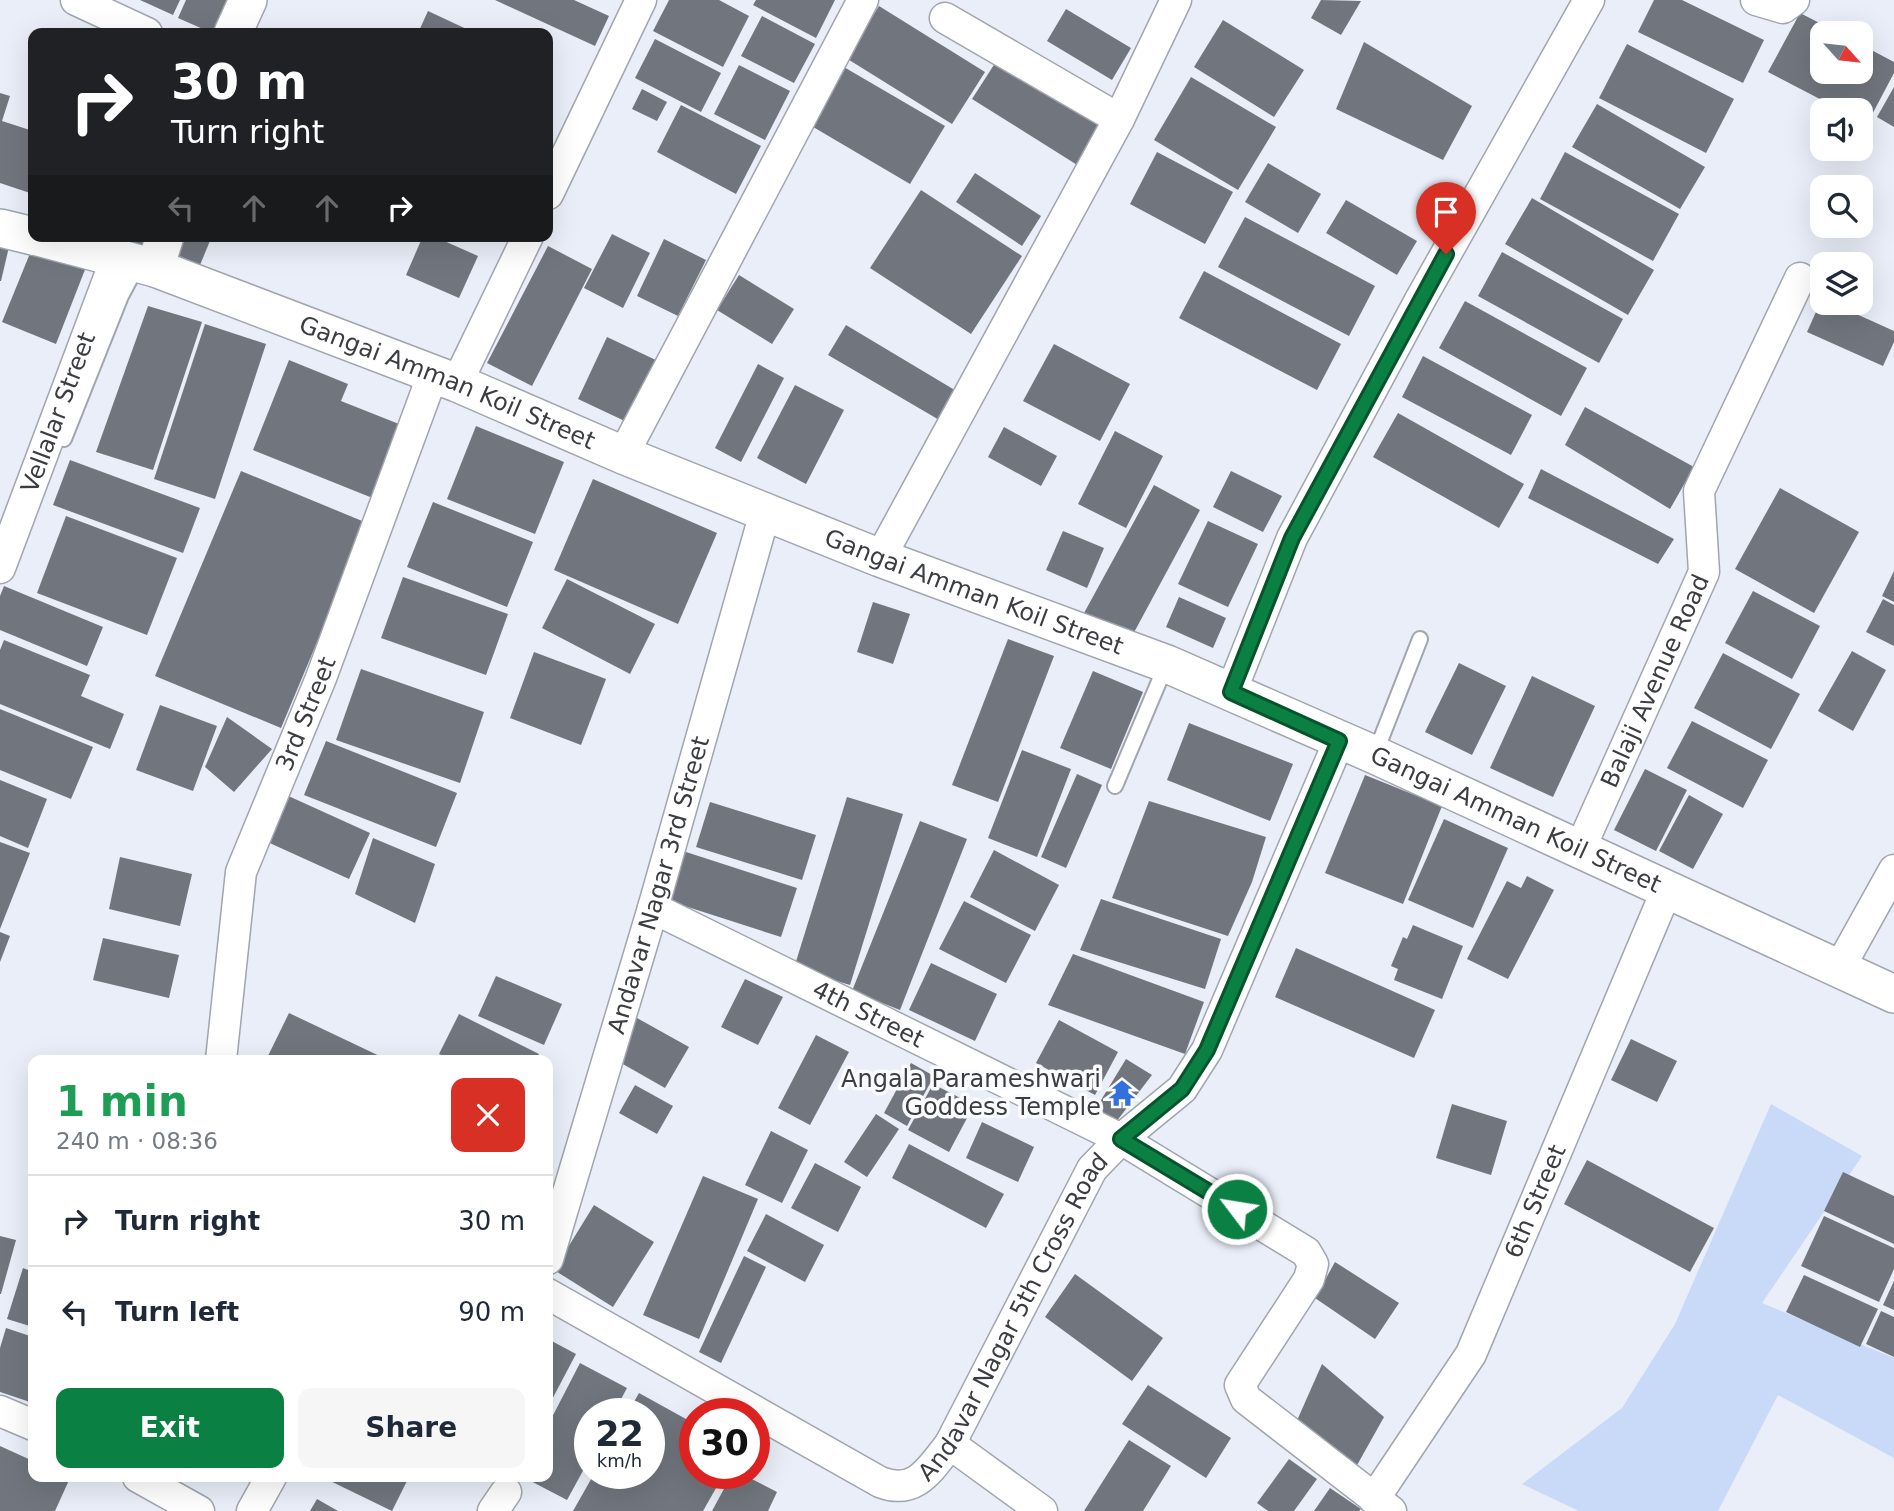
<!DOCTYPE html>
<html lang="en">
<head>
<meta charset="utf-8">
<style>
  :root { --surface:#fff; --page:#f6f6f7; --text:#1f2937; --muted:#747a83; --line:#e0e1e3; --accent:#0b8043 }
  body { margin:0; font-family:"DejaVu Sans",sans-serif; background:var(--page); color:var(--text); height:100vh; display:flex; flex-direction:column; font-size:26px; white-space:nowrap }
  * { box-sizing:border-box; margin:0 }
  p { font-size:23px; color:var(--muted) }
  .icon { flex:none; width:38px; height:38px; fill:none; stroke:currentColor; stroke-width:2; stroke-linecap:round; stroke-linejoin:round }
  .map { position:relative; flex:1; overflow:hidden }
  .side { position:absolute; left:28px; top:1055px; width:525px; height:427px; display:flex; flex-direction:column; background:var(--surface); border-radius:14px; box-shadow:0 7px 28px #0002 }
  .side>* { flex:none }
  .top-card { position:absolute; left:28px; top:28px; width:525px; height:214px; border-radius:14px; box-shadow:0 7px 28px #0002; background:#202124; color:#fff; overflow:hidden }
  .needle { width:46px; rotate:117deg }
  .tools { position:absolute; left:1810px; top:21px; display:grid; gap:14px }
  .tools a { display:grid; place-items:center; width:63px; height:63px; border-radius:14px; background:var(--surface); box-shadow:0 7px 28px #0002; font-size:35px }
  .speed { position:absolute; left:574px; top:1398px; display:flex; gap:14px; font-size:35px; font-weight:700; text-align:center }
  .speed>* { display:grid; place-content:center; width:91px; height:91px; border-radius:50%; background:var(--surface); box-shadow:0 7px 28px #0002; line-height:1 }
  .speed small { font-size:18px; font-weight:400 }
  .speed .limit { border:10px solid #d22; background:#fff; color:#111 }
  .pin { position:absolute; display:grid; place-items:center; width:60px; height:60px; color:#fff; margin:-72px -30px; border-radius:50% 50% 50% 0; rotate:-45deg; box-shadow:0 0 7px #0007 }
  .pin .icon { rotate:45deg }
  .me { position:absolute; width:77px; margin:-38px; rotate:301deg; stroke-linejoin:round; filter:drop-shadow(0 0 5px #0008) }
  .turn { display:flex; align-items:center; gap:24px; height:147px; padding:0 28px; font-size:32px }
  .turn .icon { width:91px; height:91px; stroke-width:2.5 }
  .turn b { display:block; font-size:49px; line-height:60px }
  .lanes { display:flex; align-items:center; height:66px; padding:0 28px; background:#0003; justify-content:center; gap:35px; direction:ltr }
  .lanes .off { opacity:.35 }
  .round { display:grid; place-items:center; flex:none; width:74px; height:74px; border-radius:14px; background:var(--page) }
  .overview { display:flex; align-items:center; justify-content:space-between; height:119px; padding:0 28px }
  h1 { font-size:42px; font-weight:700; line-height:52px; color:#1e9e55 }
  .action { display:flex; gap:14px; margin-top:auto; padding:14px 28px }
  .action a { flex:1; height:80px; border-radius:14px; background:var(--accent); color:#fff; font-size:28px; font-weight:700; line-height:80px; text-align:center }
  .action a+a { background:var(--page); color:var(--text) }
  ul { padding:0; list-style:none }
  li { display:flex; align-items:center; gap:21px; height:91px; padding:0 28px; border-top:2px solid var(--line) }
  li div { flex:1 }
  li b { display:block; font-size:26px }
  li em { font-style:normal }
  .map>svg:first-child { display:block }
</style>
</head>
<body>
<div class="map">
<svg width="1894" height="1511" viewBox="0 0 1894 1511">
  <rect width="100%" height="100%" fill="#e9eef8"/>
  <path fill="#c9daf8" d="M1771,1104L1862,1156L1762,1303L1894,1358V1458L1778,1395L1718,1511H1579L1522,1484L1622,1408L1675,1324Z"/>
  <g fill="#71767e">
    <path d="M140,0H180L173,15Z"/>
    <path d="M186,0H239L224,33H212L178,18Z"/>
    <path d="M495,0H574L609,16L595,46Z"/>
    <path d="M669,0H719L749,16L723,67L653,31Z"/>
    <path d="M756,0H835L816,38L753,5Z"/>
    <path d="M1321,0L1361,1L1341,35L1311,18Z"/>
    <path d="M1654,0H1682L1764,40L1743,83L1638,32Z"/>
    <path d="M879,6L985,72L952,124L846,58Z"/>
    <path d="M1066,9L1131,48L1112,80L1047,41Z"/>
    <path d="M428,11L475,33H418Z"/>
    <path d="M1800,13L1839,33H1822V72H1860V44L1894,62V73L1867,124L1860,120V110H1841L1768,72Z"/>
    <path d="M762,16L815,44L794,83L741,56Z"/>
    <path d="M1223,20L1304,70L1274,117L1194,67Z"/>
    <path d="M655,39L721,73L701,112L635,78Z"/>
    <path d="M1364,42L1472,106L1443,160L1336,109Z"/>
    <path d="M1627,44L1734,99L1706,153L1599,98Z"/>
    <path d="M999,57L1108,127L1082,168L972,99Z"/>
    <path d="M837,63L945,126L910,184L803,121Z"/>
    <path d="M739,65L790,91L765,140L714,114Z"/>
    <path d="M1191,77L1276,127L1238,190L1154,140Z"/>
    <path d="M1894,87V127L1877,117Z"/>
    <path d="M642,89L667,102L657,121L632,109Z"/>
    <path d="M0,93L10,96L2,121L33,131V194L0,183Z"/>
    <path d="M1597,104L1705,167L1680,209L1572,147Z"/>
    <path d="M681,105L761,146L736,194L657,152Z"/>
    <path d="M1157,152L1233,192L1205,244L1130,204Z"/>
    <path d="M1565,152L1679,214L1653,261L1540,199Z"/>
    <path d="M1268,163L1321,194L1298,233L1245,202Z"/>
    <path d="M975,173L1041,216L1022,246L956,202Z"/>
    <path d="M921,190L1022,256L971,334L870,268Z"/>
    <path d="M1532,198L1654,270L1628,315L1505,244Z"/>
    <path d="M1346,200L1417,241L1397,275L1326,233Z"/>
    <path d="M1245,217L1375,286L1349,336L1218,267Z"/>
    <path d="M612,234L650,253L623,308L584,288Z"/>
    <path d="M121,236H152L147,253L118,242Z"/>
    <path d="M177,236H212L200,265L170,252Z"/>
    <path d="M423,236H433L478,256L459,298L406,275Z"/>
    <path d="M664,239L706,260L678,316L637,296Z"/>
    <path d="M0,245L9,247L1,281H0Z"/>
    <path d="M33,246L86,267L56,344L2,322Z"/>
    <path d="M548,246L592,269L532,386L487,363Z"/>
    <path d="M1502,252L1623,319L1599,363L1478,296Z"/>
    <path d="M1204,271L1341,344L1317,390L1179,318Z"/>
    <path d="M739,275L794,309L772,344L717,310Z"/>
    <path d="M1465,301L1587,368L1561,416L1439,348Z"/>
    <path d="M1820,303H1832L1894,331V342L1883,366L1807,332Z"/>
    <path d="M148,306L202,322L153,470L96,452Z"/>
    <path d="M205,324L266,344L215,499L154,479Z"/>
    <path d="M846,325L958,392L941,421L828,355Z"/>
    <path d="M607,337L658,361L629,423L578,399Z"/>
    <path d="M1054,344L1130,384L1100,441L1023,401Z"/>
    <path d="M1423,356L1532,415L1511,455L1402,397Z"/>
    <path d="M289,360L348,384L341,401L404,426L375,499L253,450Z"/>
    <path d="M758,364L784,378L741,462L715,448Z"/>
    <path d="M795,385L844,410L806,484L757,458Z"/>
    <path d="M1585,407L1694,467L1670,509L1565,445Z"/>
    <path d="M1398,413L1524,484L1499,528L1373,457Z"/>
    <path d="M476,426L564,462L535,534L447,499Z"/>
    <path d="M1004,427L1057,456L1041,486L988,457Z"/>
    <path d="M1115,431L1163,456L1126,528L1078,504Z"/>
    <path d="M70,460L200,508L183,553L53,505Z"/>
    <path d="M1541,469L1674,539L1658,564L1528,498Z"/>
    <path d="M241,471L367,523L281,728L155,676Z"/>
    <path d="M1231,471L1282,496L1263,532L1213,507Z"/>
    <path d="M593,479L717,533L678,624L554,570Z"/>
    <path d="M1154,485L1200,510L1131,638L1084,613Z"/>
    <path d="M1780,488L1859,532L1814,613L1735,569Z"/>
    <path d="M433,502L533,542L507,607L407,567Z"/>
    <path d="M66,516L177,558L147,635L37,593Z"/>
    <path d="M1208,521L1258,544L1228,607L1178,584Z"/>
    <path d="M1063,531L1104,548L1087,588L1046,570Z"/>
    <path d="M1894,571V602L1882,596Z"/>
    <path d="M403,577L508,614L486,675L381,638Z"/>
    <path d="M567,579L655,624L630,674L542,628Z"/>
    <path d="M4,586L103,627L87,666L0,630V596Z"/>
    <path d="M1753,591L1820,626L1792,679L1725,643Z"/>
    <path d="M1179,597L1226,618L1213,648L1166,627Z"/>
    <path d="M1883,599L1894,605V646L1866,632Z"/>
    <path d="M873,602L910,614L893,664L857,652Z"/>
    <path d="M1008,639L1054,656L998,802L952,785Z"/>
    <path d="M4,640L90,675L81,696L124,714L110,749L0,704V650Z"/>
    <path d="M1852,651L1886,670L1853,731L1818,711Z"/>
    <path d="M534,652L606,679L581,745L510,718Z"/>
    <path d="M1723,653L1800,694L1771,749L1694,708Z"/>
    <path d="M1459,663L1506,686L1472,755L1425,732Z"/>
    <path d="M361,669L484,712L460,783L336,740Z"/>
    <path d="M1093,671L1143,692L1111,769L1060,748Z"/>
    <path d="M1532,676L1595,706L1553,797L1490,768Z"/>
    <path d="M160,705L217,726L193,791L136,770Z"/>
    <path d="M0,709L93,747L71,799L0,770Z"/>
    <path d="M227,717L272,749L234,792L205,767Z"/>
    <path d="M1692,721L1768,760L1743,808L1667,768Z"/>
    <path d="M1189,723L1293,764L1270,821L1167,780Z"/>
    <path d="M326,741L457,793L436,847L304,795Z"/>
    <path d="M1022,750L1071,769L1037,857L988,838Z"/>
    <path d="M1645,769L1687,790L1656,851L1614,830Z"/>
    <path d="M1077,774L1102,785L1066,868L1041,857Z"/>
    <path d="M1365,775L1442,806L1403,904L1325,873Z"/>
    <path d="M0,780L47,799L28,848L0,836Z"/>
    <path d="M284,794L370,833L349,879L263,840Z"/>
    <path d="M1689,795L1723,814L1693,869L1659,851Z"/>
    <path d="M847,797L903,814L850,985L794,968Z"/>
    <path d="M1149,801L1266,837L1252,882L1228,936L1112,898Z"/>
    <path d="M710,802L816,835L802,880L696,847Z"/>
    <path d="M1444,819L1508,848L1473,928L1408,900Z"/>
    <path d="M920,821L967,839L900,1010L852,991Z"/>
    <path d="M373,838L435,864L415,923L355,894Z"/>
    <path d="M0,842L30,853L0,929Z"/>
    <path d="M994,850L1059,885L1035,931L970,897Z"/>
    <path d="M683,851L797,888L781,937L666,900Z"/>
    <path d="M120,857L192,874L180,926L109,909Z"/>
    <path d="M1527,876L1554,890L1508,979L1467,959L1507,881L1521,888Z"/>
    <path d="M1101,899L1221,939L1205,989L1080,950Z"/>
    <path d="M964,901L1031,935L1006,983L939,949Z"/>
    <path d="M1413,925L1463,946L1442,999L1394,980L1398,969L1391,966L1403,937L1407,939Z"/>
    <path d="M0,932L10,936L0,962Z"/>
    <path d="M103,938L179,955L169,998L93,980Z"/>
    <path d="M1296,948L1435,1010L1414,1058L1275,997Z"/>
    <path d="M1073,954L1204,1002L1185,1054L1048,1005Z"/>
    <path d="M931,963L997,994L975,1041L909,1010Z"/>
    <path d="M496,976L562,1004L544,1045L478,1016Z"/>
    <path d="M745,979L783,997L758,1045L721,1027Z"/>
    <path d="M289,1013L388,1060H266Z"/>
    <path d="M459,1014L539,1054L536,1060H452L439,1054Z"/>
    <path d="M637,1018L689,1047L665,1088L614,1059Z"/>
    <path d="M1059,1020L1118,1052L1095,1095L1036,1063Z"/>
    <path d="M816,1035L849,1052L810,1125L778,1108Z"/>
    <path d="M1631,1039L1677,1061L1657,1102L1611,1080Z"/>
    <path d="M1126,1059L1152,1075L1116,1122L1095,1110Z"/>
    <path d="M911,1063L934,1076L907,1126L884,1113Z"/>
    <path d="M933,1084L974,1105L949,1152L908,1130Z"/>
    <path d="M635,1085L673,1106L657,1134L619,1113Z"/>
    <path d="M1452,1104L1507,1121L1491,1175L1436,1158Z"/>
    <path d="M876,1114L899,1129L867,1177L844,1162Z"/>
    <path d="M982,1122L1034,1147L1018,1182L966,1158Z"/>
    <path d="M771,1131L808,1150L782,1203L745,1185Z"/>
    <path d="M909,1144L1004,1194L986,1228L892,1178Z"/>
    <path d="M1587,1160L1714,1228L1690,1272L1564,1204Z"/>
    <path d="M815,1163L861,1187L838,1232L791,1208Z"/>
    <path d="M1843,1172L1894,1196V1244L1824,1211Z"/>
    <path d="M703,1176L758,1199L699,1339L643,1315Z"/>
    <path d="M594,1205L654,1242L613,1307L554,1270Z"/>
    <path d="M766,1214L824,1245L805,1282L747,1251Z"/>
    <path d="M1824,1216L1894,1248V1269L1879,1302L1801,1266Z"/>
    <path d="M0,1236L16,1240L1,1294H0Z"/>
    <path d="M744,1256L766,1267L721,1363L699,1352Z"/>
    <path d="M1335,1262L1399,1303L1375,1339L1315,1298Z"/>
    <path d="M23,1268L33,1272V1327L7,1319Z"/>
    <path d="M1075,1274L1163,1338L1132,1381L1045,1317Z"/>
    <path d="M1804,1275L1878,1309L1860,1347L1786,1312Z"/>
    <path d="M1894,1281V1310L1883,1305Z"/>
    <path d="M1881,1311L1894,1317V1357L1866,1344Z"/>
    <path d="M6,1328L33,1337V1403L0,1392V1348Z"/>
    <path d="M548,1339L576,1354L548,1407Z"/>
    <path d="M580,1363L627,1388L613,1414H590V1458L567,1500L523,1477H548V1425Z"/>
    <path d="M1322,1364L1384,1417L1356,1467L1295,1425Z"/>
    <path d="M1148,1385L1231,1438L1206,1478L1122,1424Z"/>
    <path d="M639,1393L695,1424V1474H724L703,1511H573L594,1474H649V1414H627Z"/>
    <path d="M1129,1440L1171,1466L1143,1511H1084Z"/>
    <path d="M0,1446L33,1461V1477L70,1478L55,1511H0Z"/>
    <path d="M1289,1459L1317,1479L1294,1511H1268L1257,1503Z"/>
    <path d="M732,1474H742L777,1492L768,1511H712Z"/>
    <path d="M322,1477H409L392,1511Z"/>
    <path d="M1330,1488L1361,1509L1359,1511H1314Z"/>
    <path d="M317,1499L338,1511H310Z"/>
  </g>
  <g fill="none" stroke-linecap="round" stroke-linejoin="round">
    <defs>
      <g id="service">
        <path d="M64,439L121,296L138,264"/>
        <path d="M1375,754L1420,639"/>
        <path d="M1115,786L1166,665"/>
      </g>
      <g id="minor">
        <path d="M76,0L147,33"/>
        <path d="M1756,0L1783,8L1794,0"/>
        <path d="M945,18L1119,119"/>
        <path d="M548,194L641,0"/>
        <path d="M457,383L528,236"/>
        <path d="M623,455L863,0"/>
        <path d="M880,558L1119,119L1176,0"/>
        <path id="s1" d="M0,568L117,256"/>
        <path d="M1231,692L1292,538L1420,300L1589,0"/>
        <path id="s2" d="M1580,849L1704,572L1699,491L1800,278"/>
        <path id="s3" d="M653,908L1121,1139L1306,1252L1313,1264L1309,1279L1240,1385L1246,1399L1391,1511"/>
        <path d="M1840,967L1894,870"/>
        <path id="s4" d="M221,1060L241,872L321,678L433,374"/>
        <path id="s5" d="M548,1259L653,908L766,509"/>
        <path id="s6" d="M548,1294L880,1482C916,1496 930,1469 950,1444L1092,1169L1121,1139L1182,1089L1207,1050L1339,741"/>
        <path d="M0,1411L33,1425"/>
        <path d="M950,1444L1042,1511"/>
        <path d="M138,1477L199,1511"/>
        <path id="s7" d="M1374,1499L1471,1354L1667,889"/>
        <path d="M252,1511L271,1477"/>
        <path d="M493,1511L506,1492"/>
      </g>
      <g id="tertiary">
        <path d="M233,33L248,0"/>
        <path d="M0,228L33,236"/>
        <path id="s8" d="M34,236L155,268L457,383L623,455L880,558L1167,664L1375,755L1894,994"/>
        <path d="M155,268L165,236"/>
      </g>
    </defs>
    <use href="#service" stroke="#a0a5ae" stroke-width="18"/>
    <use href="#minor" stroke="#a0a5ae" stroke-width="33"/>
    <use href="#tertiary" stroke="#a0a5ae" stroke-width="40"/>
    <use href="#service" stroke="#fff" stroke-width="14"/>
    <use href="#minor" stroke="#fff" stroke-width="30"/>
    <use href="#tertiary" stroke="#fff" stroke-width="37"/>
  </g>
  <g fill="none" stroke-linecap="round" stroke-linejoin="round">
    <defs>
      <path id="route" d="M1237,1209L1121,1139L1182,1089L1207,1050L1339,741L1231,692L1292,538L1446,254"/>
    </defs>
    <use href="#route" stroke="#07532c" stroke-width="18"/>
    <use href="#route" stroke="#0b8043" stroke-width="12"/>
  </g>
  <defs>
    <symbol id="temple-bare" viewBox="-9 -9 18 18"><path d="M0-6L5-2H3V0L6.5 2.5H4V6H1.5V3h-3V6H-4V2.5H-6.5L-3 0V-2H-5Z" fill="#3170dd" stroke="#f9fbff" stroke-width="2.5" paint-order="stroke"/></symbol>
  </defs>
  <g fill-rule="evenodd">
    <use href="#temple-bare" x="1103" y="1074" width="38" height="38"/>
  </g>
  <g text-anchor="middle" stroke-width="7" stroke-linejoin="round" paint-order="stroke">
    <g font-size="24" fill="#3b3d41" stroke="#f9fbff">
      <text dy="8" stroke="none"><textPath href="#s8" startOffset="439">Gangai Amman Koil Street</textPath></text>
      <text dy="8" stroke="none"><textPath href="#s1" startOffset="166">Vellalar Street</textPath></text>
      <text dy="8" stroke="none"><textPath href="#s8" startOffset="1006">Gangai Amman Koil Street</textPath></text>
      <text dy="8" stroke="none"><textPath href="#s2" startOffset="184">Balaji Avenue Road</textPath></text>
      <text dy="8" stroke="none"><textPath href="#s4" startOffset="360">3rd Street</textPath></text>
      <text dy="8" stroke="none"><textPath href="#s8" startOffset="1594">Gangai Amman Koil Street</textPath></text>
      <text dy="8" stroke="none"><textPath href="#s5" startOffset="390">Andavar Nagar 3rd Street</textPath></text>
      <text dy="8" stroke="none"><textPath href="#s3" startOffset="240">4th Street</textPath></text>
      <text dy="8" stroke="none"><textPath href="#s7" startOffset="340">6th Street</textPath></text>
      <text dy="8" stroke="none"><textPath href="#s6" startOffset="611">Andavar Nagar 5th Cross Road</textPath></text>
    </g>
    <g font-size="24" fill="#3b3d41" stroke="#f9fbff" text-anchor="end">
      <text x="1101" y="1087">Angala Parameshwari<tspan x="1101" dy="28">Goddess Temple</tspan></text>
    </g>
  </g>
</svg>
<div class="tools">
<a><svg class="needle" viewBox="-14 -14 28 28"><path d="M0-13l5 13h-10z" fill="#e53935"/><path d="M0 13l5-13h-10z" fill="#747a83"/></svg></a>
<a><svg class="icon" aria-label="sound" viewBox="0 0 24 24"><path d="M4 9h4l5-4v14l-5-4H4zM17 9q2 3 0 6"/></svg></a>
<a><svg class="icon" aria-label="search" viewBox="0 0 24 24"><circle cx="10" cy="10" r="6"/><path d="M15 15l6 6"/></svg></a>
<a><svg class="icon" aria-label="layers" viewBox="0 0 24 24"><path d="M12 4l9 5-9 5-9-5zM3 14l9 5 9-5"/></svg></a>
</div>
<div class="speed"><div>22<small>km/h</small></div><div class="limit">30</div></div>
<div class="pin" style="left:1446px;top:254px;background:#d93025"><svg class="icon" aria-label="arrive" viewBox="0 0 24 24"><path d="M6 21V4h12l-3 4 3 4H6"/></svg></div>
<svg class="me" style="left:1237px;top:1209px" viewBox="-20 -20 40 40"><circle r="17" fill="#0b8043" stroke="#fff" stroke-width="3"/><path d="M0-11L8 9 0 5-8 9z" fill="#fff"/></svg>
<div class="top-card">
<div class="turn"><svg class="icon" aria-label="right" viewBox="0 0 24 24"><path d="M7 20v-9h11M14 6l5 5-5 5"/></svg><div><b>30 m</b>Turn right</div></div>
<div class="lanes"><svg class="icon off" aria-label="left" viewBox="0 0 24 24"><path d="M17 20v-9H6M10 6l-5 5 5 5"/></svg><svg class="icon off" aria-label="ahead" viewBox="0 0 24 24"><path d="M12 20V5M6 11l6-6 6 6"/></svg><svg class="icon off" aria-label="ahead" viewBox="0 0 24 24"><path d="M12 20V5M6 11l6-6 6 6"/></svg><svg class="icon" aria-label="right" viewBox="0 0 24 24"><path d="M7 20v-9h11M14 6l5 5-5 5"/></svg></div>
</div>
<section class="side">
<div class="overview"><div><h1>1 min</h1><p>240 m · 08:36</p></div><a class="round" style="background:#d93025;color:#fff"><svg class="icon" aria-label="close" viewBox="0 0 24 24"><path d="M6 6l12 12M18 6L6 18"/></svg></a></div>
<ul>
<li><svg class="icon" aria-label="right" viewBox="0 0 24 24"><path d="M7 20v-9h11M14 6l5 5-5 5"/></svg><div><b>Turn right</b></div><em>30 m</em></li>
<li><svg class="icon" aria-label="left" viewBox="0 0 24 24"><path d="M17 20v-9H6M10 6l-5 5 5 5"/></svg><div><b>Turn left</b></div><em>90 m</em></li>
</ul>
<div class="action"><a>Exit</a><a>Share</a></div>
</section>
</div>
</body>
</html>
